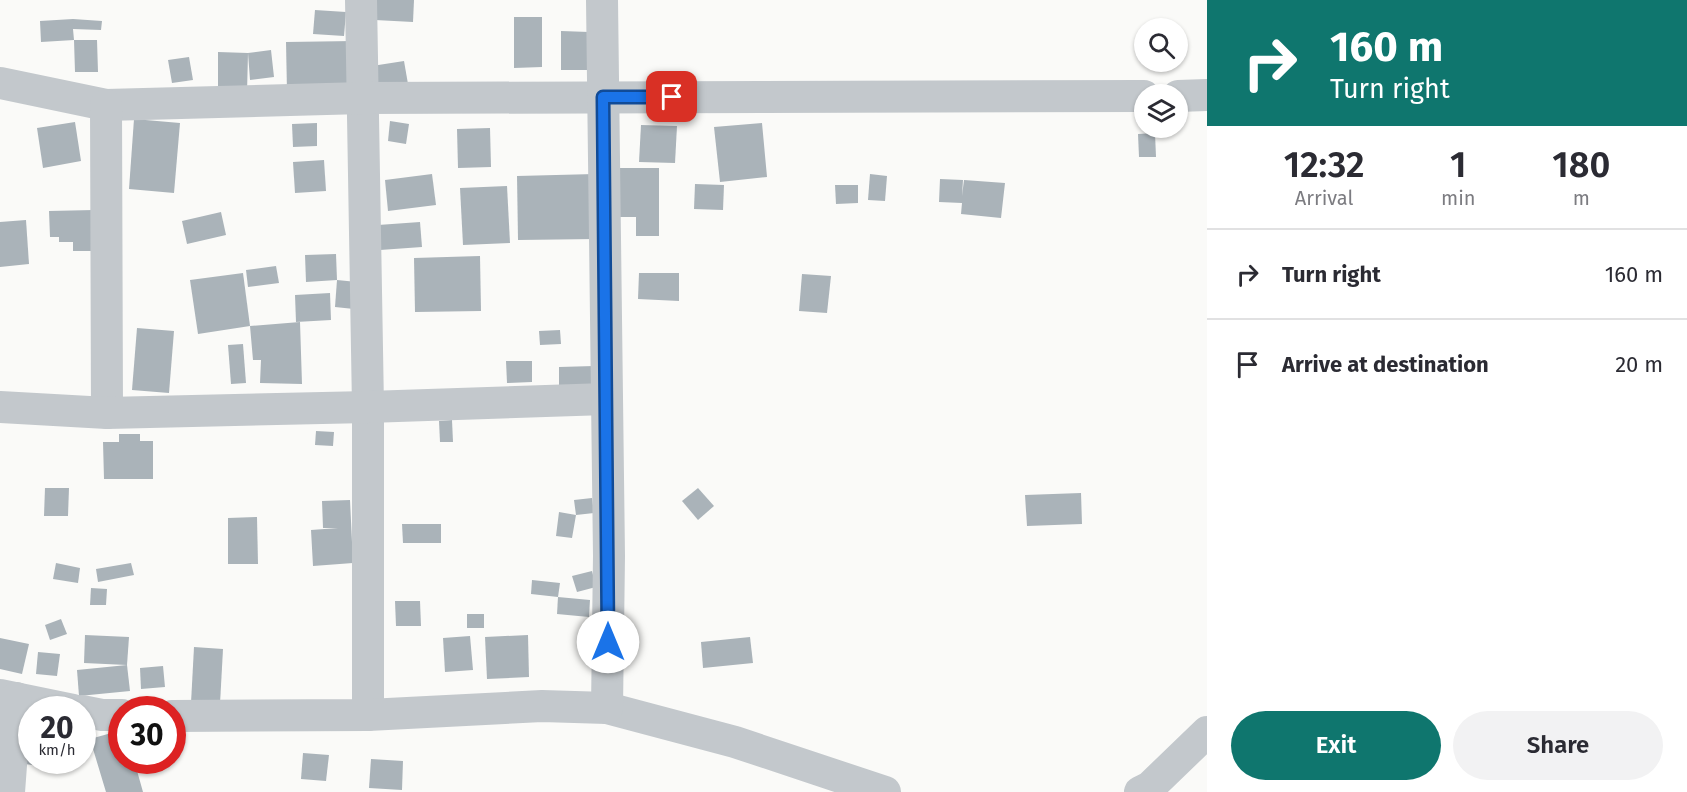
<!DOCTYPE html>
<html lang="en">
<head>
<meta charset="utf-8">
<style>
  :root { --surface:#fff; --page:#f2f2f3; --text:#2b2b33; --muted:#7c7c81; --line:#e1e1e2; --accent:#0f766e }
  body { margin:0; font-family:"Fira Sans",sans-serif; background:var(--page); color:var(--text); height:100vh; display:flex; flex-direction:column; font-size:22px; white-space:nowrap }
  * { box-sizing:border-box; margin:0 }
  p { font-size:20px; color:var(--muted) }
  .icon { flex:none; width:33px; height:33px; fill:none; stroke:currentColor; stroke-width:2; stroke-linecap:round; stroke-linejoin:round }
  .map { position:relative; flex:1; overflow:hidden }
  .panel { display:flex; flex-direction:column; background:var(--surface); width:480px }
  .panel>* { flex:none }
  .guide { background:#0f766e; color:#fff; overflow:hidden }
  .tools { position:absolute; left:1134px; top:18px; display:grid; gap:12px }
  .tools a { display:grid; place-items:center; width:54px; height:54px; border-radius:50%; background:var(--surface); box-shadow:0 2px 4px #0004; font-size:30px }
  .speed { position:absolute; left:18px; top:696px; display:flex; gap:12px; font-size:30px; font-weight:700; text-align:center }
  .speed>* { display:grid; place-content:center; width:78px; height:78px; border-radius:50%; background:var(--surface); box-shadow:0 2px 4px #0004; line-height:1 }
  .speed small { font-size:15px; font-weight:400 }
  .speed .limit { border:9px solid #d22; background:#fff; color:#111 }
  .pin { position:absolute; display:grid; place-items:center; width:51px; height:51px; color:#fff; margin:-26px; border-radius:12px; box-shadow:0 3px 9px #0006 }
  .me { position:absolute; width:66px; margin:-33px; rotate:0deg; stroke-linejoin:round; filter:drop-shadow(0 0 4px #0008) }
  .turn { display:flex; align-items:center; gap:21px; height:126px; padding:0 24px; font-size:27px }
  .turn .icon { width:78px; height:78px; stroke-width:2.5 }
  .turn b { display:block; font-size:42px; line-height:51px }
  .eta { display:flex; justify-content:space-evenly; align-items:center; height:102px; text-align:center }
  .eta b { font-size:36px; font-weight:600; line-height:42px }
  .button { display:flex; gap:12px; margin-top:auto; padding:12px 24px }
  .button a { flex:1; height:69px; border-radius:36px; background:var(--accent); color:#fff; font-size:24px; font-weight:600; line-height:69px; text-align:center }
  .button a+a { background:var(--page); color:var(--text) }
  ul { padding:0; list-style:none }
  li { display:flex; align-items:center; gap:18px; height:90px; padding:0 24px; border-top:2px solid var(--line) }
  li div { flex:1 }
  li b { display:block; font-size:22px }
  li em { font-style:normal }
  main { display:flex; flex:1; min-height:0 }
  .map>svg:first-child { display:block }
</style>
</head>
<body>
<main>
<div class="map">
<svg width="1207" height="792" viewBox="0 0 1207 792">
  <rect width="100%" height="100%" fill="#fafaf8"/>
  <g fill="#aab3b9">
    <path d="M377,0H414L413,22L375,20Z"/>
    <path d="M315,10L346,12L344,36L313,34Z"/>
    <path d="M514,17H542V67L514,68Z"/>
    <path d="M73,19L102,21L101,30L73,29L74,40H97L98,72H75L74,40L41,42L40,21Z"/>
    <path d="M561,31L589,32L588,70H561Z"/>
    <path d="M354,41L355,91L287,92L286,42Z"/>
    <path d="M271,50L274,77L250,80L248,53L247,93H218V52L248,53Z"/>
    <path d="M189,57L193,80L172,83L168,60Z"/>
    <path d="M404,61L408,84L376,89L372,66Z"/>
    <path d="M134,119L180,123L174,193L129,189Z"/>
    <path d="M390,121L409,124L406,144L388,141Z"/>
    <path d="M75,122L81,161L43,168L37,128Z"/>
    <path d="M317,123V146L293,147L292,124Z"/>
    <path d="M762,123L767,177L720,182L714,127Z"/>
    <path d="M641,125L677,126L675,163L639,162Z"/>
    <path d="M490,128L491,167L458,168L457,129Z"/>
    <path d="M1155,133L1156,157H1139L1138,134Z"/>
    <path d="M324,160L326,191L295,193L293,162Z"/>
    <path d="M616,168H659V236H636V217H616Z"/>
    <path d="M432,174L436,205L388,211L385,180Z"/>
    <path d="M595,174L596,239L518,240L517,176Z"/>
    <path d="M870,174L887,176L885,201L868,200Z"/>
    <path d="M940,179L963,180L962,196L964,180L1005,183L1001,218L961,214L962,203L939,202Z"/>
    <path d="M695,184L724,185L723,210L694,209Z"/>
    <path d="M835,185H858V203L836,204Z"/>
    <path d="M507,186L510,243L463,245L460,188Z"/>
    <path d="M94,210L96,251H73V242H59V237H50L49,211Z"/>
    <path d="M221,212L226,235L187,244L182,221Z"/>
    <path d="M26,220L29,264L0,267V222Z"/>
    <path d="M420,222L422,247L380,250L378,225Z"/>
    <path d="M336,254L337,280L306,282L305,255Z"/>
    <path d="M480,256L481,311L415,312L414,258Z"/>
    <path d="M276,266L279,283L248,287L246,270Z"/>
    <path d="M243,273L250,326L198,334L190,280Z"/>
    <path d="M639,273H679V301L638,299Z"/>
    <path d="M802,274L831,276L827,313L799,311Z"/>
    <path d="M337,280L357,282L354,309L335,307Z"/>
    <path d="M330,293L331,320L296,322L295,295Z"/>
    <path d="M300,322L302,384L260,383L261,360H253L250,326Z"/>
    <path d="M137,328L174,331L169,393L132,390Z"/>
    <path d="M560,330L561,344L540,345L539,331Z"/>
    <path d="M243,344L246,383L231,384L228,345Z"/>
    <path d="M506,361H532V382L507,383Z"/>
    <path d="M594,366L595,387H559V367Z"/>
    <path d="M452,420L453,442H440L439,421Z"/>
    <path d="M316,431L334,432L333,446L315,445Z"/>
    <path d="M119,434H140V441H153V479H104L103,442H119Z"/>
    <path d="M45,488H69L68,516H44Z"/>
    <path d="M698,488L714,506L698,520L682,501Z"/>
    <path d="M1081,493L1082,524L1027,526L1025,495Z"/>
    <path d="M592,498L594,513L576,515L572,538L556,536L559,512L576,515L574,500Z"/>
    <path d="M350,500L353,563L313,566L311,530L338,528H323L322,501Z"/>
    <path d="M257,517L258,564H228V518Z"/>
    <path d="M402,524H441V543H403Z"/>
    <path d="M56,563L80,568L78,583L53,579Z"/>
    <path d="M131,563L134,575L98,582L96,569Z"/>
    <path d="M592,571L596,587L577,592L572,576Z"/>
    <path d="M532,580L560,583L558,597L531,594Z"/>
    <path d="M91,588L107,589L106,605H90Z"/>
    <path d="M558,597L590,600L589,617L557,614Z"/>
    <path d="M395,601H420L421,626H396Z"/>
    <rect x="467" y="614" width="17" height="14"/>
    <path d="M61,619L67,634L50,640L45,625Z"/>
    <path d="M85,635L129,637L127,665L84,663Z"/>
    <path d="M528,635L529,677L487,679L485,637Z"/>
    <path d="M470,636L473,670L445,672L443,638Z"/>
    <path d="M750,637L753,663L703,668L701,642Z"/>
    <path d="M0,638L29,644L22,674L0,669Z"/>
    <path d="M194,647L223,649L220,704L191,703Z"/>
    <path d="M38,652L60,654L57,676L36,674Z"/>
    <path d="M127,665L130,691L79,696L77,670Z"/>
    <path d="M163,666L165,687L141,689L140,668Z"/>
    <path d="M23,723L32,725V760H61L60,769L18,763Z"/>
    <path d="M122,730V760H134L143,792H106L90,739Z"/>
    <path d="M303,753L329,755L326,781L301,779Z"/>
    <path d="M371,759L403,761L402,790L369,788Z"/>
  </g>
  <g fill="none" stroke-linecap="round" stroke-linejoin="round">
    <g stroke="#c3c8cc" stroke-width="32">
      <path d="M361,0L368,407V715"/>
      <path d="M0,83L106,105L363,98L1144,96"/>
      <path d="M1178,96L1207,95"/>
      <path d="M106,105L107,413"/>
      <path d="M0,407L107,413L368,407L606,399"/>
      <path d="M0,695L73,710"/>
      <path d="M607,708L735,742L885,792"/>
      <path d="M82,711L102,715H122"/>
      <path d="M172,716L368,715L542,706L607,708L609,556L602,0"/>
      <path d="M9,792L16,698"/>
      <path d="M1140,792L1150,787L1207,732"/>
    </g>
  </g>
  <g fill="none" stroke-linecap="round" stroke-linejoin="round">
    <defs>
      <path id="route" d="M608,642L603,97H672"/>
    </defs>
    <use href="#route" stroke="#114b97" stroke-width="15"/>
    <use href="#route" stroke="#1a73e8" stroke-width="10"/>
  </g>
</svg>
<div class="tools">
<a><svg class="icon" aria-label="search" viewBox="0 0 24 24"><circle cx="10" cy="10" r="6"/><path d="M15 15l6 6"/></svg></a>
<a><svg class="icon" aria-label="layers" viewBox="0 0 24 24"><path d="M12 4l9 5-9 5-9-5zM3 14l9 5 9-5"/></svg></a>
</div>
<div class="speed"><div>20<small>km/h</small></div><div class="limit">30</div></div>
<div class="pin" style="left:672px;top:97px;background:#d93025"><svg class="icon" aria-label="arrive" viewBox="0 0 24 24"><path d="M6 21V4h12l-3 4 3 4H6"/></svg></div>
<svg class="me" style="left:608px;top:642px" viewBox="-20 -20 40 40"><circle r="19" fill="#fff"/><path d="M0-13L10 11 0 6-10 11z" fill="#1a73e8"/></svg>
</div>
<section class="panel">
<div class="guide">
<div class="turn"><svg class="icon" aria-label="right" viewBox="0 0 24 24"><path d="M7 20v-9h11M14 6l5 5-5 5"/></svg><div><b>160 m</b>Turn right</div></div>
</div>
<div class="eta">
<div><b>12:32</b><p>Arrival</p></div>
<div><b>1</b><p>min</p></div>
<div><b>180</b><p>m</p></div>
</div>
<ul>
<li><svg class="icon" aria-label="right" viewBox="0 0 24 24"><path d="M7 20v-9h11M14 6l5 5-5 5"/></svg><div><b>Turn right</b></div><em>160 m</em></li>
<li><svg class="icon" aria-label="arrive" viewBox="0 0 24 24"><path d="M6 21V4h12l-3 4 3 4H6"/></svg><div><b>Arrive at destination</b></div><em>20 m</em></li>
</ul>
<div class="button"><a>Exit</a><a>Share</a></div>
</section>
</main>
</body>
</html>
